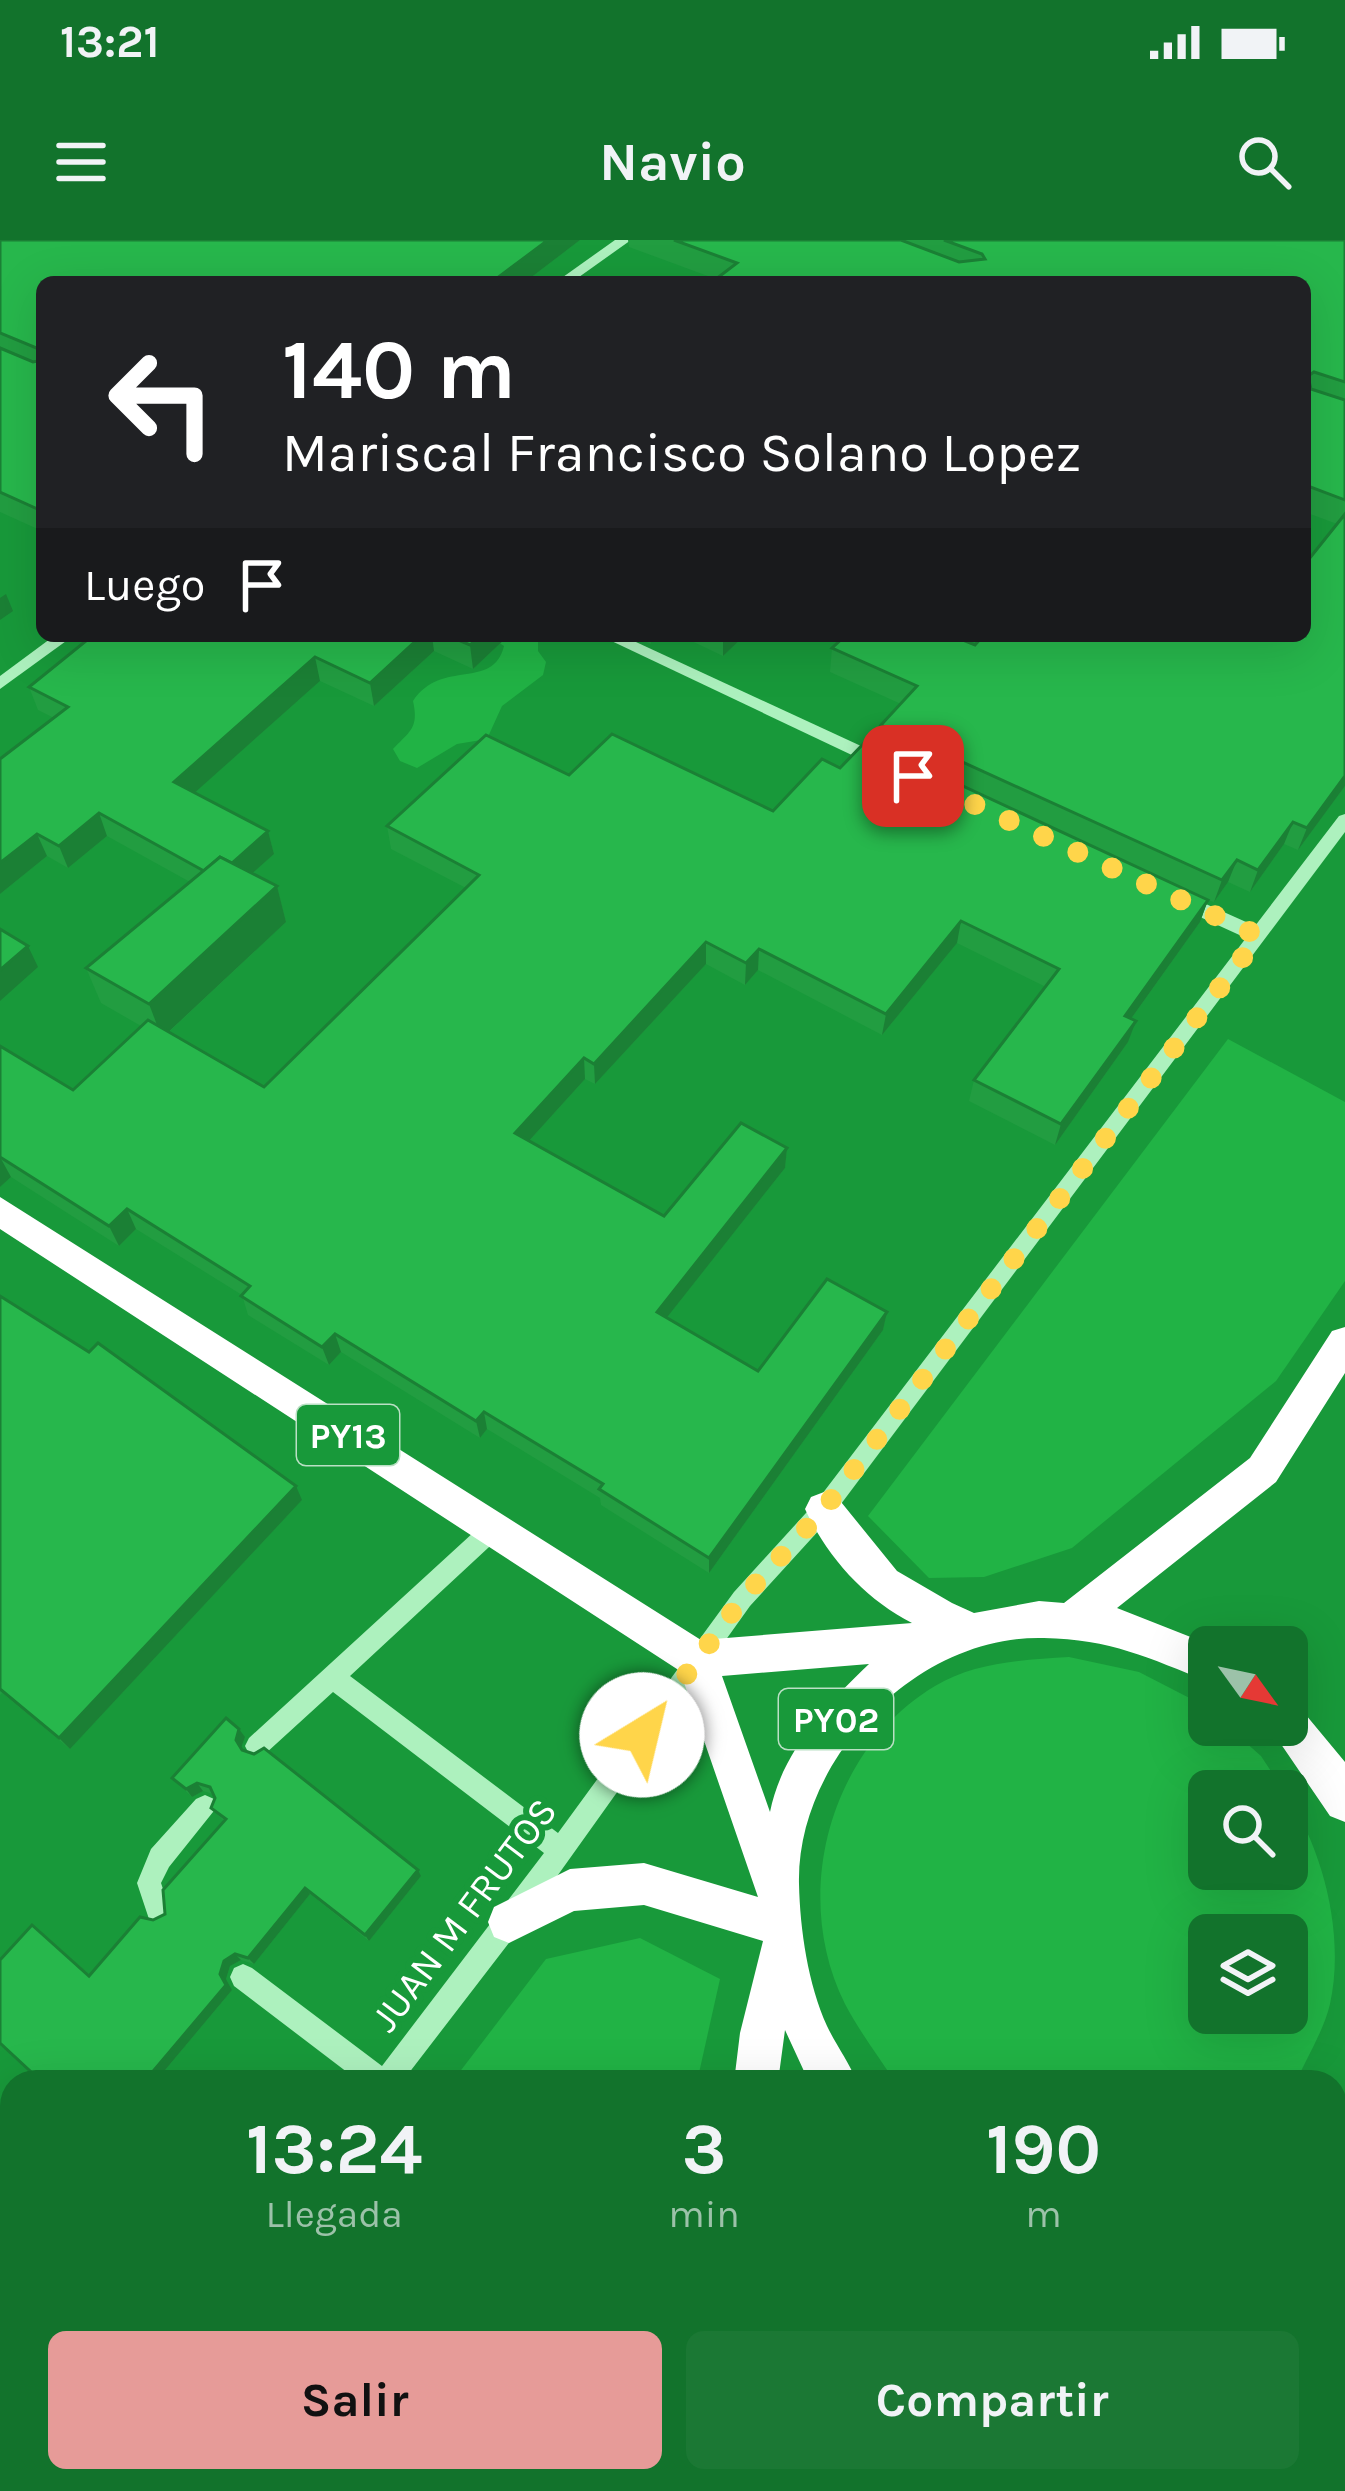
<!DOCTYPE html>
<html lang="es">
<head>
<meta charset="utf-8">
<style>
  :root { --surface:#12732c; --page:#1b7834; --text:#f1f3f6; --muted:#9cc2a9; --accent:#e69b98 }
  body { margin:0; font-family:Karla,sans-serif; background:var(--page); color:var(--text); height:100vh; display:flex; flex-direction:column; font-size:45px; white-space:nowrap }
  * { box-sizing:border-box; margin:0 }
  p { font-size:39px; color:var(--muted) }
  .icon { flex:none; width:66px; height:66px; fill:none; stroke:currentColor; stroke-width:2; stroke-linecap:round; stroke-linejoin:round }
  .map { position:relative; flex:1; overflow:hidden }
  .drawer { position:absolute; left:0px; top:1830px; width:1347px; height:423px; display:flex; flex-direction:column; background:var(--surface); border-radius:36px 36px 0 0; box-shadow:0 12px 48px #0002 }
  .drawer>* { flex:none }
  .top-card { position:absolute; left:36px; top:36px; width:1275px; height:366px; border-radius:18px; box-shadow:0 12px 48px #0002; background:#202124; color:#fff; overflow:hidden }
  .needle { width:78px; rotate:123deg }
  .buttons { position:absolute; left:1188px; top:1386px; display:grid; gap:24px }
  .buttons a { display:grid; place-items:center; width:120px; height:120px; border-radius:18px; background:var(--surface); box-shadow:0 12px 48px #0002; font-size:60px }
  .pin { position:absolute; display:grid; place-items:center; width:102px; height:102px; color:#fff; margin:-51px; border-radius:24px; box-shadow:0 6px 18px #0006 }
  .me { position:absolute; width:132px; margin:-66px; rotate:36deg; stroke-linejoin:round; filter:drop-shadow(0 0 9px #0008) }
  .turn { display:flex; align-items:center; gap:42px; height:252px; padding:0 48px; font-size:54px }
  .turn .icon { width:156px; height:156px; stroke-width:2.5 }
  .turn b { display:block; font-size:84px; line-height:102px }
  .then { display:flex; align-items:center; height:114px; padding:0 48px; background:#0003; gap:24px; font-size:45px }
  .eta { display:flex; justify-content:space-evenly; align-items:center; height:204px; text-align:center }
  .eta b { font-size:72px; font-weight:700; line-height:84px }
  .cta { display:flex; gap:24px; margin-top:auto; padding:24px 48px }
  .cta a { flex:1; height:138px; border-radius:18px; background:var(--accent); color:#111; font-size:48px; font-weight:700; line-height:138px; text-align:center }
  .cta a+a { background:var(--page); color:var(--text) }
  .status { display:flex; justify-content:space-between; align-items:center; height:84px; padding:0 60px; background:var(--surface); direction:ltr }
  .status svg { height:33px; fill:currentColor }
  header { display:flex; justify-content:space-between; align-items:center; height:156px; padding:0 48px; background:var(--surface); font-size:54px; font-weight:700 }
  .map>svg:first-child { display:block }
</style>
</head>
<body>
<div class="status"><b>13:21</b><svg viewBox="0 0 49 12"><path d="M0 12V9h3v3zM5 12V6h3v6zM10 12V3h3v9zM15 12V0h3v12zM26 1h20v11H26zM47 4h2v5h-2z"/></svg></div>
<header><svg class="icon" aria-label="menu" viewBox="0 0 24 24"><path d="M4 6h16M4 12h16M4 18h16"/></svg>Navio<svg class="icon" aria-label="search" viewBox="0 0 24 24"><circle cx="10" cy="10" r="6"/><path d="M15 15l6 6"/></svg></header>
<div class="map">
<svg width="1345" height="2251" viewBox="0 0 1345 2251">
  <rect width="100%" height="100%" fill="#18993a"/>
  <g fill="#21b345" fill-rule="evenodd">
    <path d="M489,396H538V411L546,422L543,435L502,466L487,499L457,504L417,528L400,521L393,509C410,491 419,488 413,461C442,418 493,451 504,406Z"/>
    <path d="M1228,799L1345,862V1041L1276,1141L1072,1308L984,1337L929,1338L868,1276Z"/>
    <path d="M1069,1417L1139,1432L1205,1466L1209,1485H1226L1261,1516L1284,1551H1209V1629H1287V1555C1324,1612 1345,1696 1330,1764C1324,1790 1307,1817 1296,1842H895C879,1817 859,1791 845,1764C790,1654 830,1509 935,1446C975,1422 1023,1420 1069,1417ZM1287,1695V1773H1209V1695Z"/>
    <path d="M640,1698L720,1739L697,1842H452L546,1719Z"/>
    <path d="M148,2241H588L583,2251H141Z"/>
  </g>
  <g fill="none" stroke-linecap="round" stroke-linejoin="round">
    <g fill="#adf1be" fill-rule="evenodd">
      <path d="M615,0H631L572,42H556Z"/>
      <path d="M54,396H73L0,449V436Z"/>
      <path d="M601,396H623L887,518L889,522L887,526H875Z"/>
      <path d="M1345,574V592L832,1276L750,1366L518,1691L402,1842H360L234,1746L230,1737L234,1728L243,1724L252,1728L382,1826L544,1613L333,1452L265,1514L257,1518L249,1514L245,1506L249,1498L486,1281L494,1278L502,1281L505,1288L502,1295L350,1436L558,1593L734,1352L816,1262L1246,698L1176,666V656H1188L1255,686L1339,576Z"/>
      <path d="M205,1555L214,1559L217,1567L169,1627L161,1643L170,1670L167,1679L158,1682L149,1679L137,1643L151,1609L196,1559Z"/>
      <path d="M1345,2185V2229L1336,2233L1339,2241L1335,2251H1306L1310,2241H1335V2189Z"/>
      <path d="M60,2241H92L88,2251H56Z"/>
    </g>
    <path fill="#f8fffa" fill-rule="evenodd" d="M1335,1917L1345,1919V1957L1335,1955Z"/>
    <g fill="#fff" fill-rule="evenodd">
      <path d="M0,957L701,1400L912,1383C865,1359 827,1317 805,1269L811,1257L824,1252L837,1257L897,1331L952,1363L974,1373L1039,1361L1064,1363L1250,1218L1332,1091L1345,1087V1133L1276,1242L1117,1368L1216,1407H1209V1442C1149,1418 1110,1399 1044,1398C918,1394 796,1519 799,1644C800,1690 808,1744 827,1786C836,1805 849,1822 857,1842H809L785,1790L778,1842H734L740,1793L763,1701L644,1665L574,1671L509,1703L494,1697L488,1682L494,1667L570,1629L644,1623L758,1657L680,1431L0,989ZM869,1424C826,1465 782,1512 770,1572L722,1436Z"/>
      <path d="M1287,1463L1301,1469L1345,1522V1582L1330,1576L1268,1485H1287Z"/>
      <path d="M1345,1855V1911L1335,1916V1859Z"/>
      <path d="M632,2241H683L679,2251H628Z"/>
      <path d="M768,2241H823L819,2251H764Z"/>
      <rect x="1254" y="2241" width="50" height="10"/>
    </g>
  </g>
  <g fill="#229d41">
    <path d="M0,0H580L525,42H42V291L0,272Z"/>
    <path d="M628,0H1345V546L1298,610L1284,604L1250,652L1228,642L1214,662L1208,660L1200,682L1131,779L1128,802L1055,905L969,861L974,840L1046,747L957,703L882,795L758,730L745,745L706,724L595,844L585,839L529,901L664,976L787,908L785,928L667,1077L758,1131L887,1072L883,1090L709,1333L601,1265L600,1258L487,1189L480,1198L341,1112L329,1125L248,1075L242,1055L136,989L119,1006L11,937L0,947V806L73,850L141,786L101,763L86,728L190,642L107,596L68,628L47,616L0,654V519L54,478L38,470L29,447L92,396H508L473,429L434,411L374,466L320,441L195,552L268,591L274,614L252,633L277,646L286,682L169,792L264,847L466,648L391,609L387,586L569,535L773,571L878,506L881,485L901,464L830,432L832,408L1305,396L1337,284L1305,272V42L716,39L629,7Z"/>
    <path d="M634,396H651V404Z"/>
    <path d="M681,396H744L723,416Z"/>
    <path d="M0,1056L302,1260L70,1509L2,1453L0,1455Z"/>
    <path d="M245,1497L241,1508L242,1511L418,1630L421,1636L369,1701L310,1654L254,1724L241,1720L230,1726L226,1739L232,1750L155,1842L40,1691L90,1735L153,1680L165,1674L224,1581L211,1568L215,1558L213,1554L203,1551L192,1557L172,1538Z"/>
  </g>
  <g fill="#1b8035">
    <path d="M548,0H580L525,42H492Z"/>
    <path d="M6,354L13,371L0,380V358Z"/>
    <path d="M421,396H432L434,411L374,466L370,443Z"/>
    <path d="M480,396H508L473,429L470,405Z"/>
    <path d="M723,396H744L723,416Z"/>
    <path d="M315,417L320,441L182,564L174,542Z"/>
    <path d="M1345,536V546L1298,610L1307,588Z"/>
    <path d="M99,573L107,596L68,628L59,606Z"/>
    <path d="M1293,582L1284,604L1250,652L1258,630Z"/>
    <path d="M268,591L274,614L223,659L216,637Z"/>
    <path d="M37,594L47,616L0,654V623Z"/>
    <path d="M1237,620L1228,642L1214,662L1222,640Z"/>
    <path d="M277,646L286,682L162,798L149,764Z"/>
    <path d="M1208,660L1200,682L1118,797L1125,776Z"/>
    <path d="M961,681L957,703L882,795L886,774Z"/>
    <path d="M706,702V724L595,844L594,824Z"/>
    <path d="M28,706L38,727L0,761V730Z"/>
    <path d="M759,709L758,730L745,745L746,723Z"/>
    <path d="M1136,781L1128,802L1055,905L1061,884Z"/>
    <path d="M584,818L585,839L518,913L515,893Z"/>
    <path d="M787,908L785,928L657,1090V1072Z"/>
    <path d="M0,917L11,937L0,947Z"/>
    <path d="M127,969L136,989L119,1006L109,986Z"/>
    <path d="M887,1072L883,1090L709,1333V1318Z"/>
    <path d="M335,1094L341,1112L329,1125L322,1107Z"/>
    <path d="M484,1172L487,1189L480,1198L476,1181Z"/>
    <path d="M296,1246L302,1260L70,1509L59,1498Z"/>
    <path d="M239,1489L245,1497L241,1508L236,1500Z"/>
    <path d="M197,1543L203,1551L192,1557L186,1549Z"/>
    <path d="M418,1630L421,1636L369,1701L365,1695Z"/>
    <path d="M305,1648L310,1654L254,1724L248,1718Z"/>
    <path d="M235,1714L241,1720L230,1726L226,1739L232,1750L155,1842H144L220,1734L224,1721Z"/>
    <path d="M12,2214V2225L0,2241V2229Z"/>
  </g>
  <g fill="#27b74c" stroke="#1b8035" stroke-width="3">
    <path d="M0,0H548L492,42H42V271L0,252V108L33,122L38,121L39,109L0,93Z"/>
    <path d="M674,0H901L959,22L985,19L982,14L944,0H1345V142L1314,132L1308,136L1311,149L1345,160V260L1305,245V42H712L737,23Z"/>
    <path d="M1345,274V536L1307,588L1293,582L1258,630L1237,620L1222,640L881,485L917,446L832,408L845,396H953L975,405L983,396H1305V324Z"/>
    <path d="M92,396H421L370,443L315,417L174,542L268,591L232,623L220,617L204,631L99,573L59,606L37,594L0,623V519L68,467L29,447Z"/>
    <path d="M449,396H480L470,405Z"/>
    <path d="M612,494L773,571L822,519L840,528L866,501L1208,660L1125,776L1136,781L1061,884L974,840L1059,729L961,681L886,774L759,709L746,723L706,702L594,824L584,818L515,893L664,976L741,883L787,908L657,1072L758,1131L827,1039L887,1072L709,1318L599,1249L603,1244L484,1172L476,1181L335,1094L322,1107L241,1056L250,1046L127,969L109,986L0,917V806L73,850L148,780L264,847L479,635L387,586L486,495L569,535Z"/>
    <path d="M220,617L277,646L149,764L86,728Z"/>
    <path d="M0,689L28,706L0,730Z"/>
    <path d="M0,1056L89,1112L98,1103L296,1246L59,1498L0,1449Z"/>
    <path d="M226,1478L239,1489L236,1500L242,1510L254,1514L264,1508L418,1630L365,1695L305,1648L248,1718L235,1714L224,1721L220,1734L226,1745L144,1842H42L0,1803V1720L32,1685L89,1736L140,1677L153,1680L165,1674L163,1650L226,1579L211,1568L215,1558L210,1547L197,1543L186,1549L172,1538Z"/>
    <path d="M12,2000V2214L0,2229V2014Z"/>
  </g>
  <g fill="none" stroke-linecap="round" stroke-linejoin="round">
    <path stroke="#ffd54a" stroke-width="21" stroke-dasharray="0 37.8" d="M642,1495L742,1359L824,1269L1259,696L913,536"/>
  </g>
  <g text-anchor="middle" stroke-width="12" stroke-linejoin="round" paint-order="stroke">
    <g fill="#18993a" stroke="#bae0c4" stroke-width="3">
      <rect x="297" y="1165" width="102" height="60" rx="9"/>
      <rect x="779" y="1449" width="114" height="60" rx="9"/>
    </g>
    <g font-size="36" font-weight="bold" fill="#fff">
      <text x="348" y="1208">PY13</text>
      <text x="836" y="1492">PY02</text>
    </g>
    <g font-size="39" fill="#fff" stroke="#18993a">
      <text transform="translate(463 1674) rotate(-53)" y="14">JUAN M FRUTOS</text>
    </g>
  </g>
</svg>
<div class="buttons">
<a><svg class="needle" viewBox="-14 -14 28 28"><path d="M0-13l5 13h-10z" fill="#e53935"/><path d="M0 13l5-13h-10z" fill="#9cc2a9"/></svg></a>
<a><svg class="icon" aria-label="search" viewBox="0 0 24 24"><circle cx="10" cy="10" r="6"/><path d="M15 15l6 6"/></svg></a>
<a><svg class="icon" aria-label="layers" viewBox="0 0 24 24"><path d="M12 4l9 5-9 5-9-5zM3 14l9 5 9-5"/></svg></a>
</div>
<div class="pin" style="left:913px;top:536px;background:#d93025"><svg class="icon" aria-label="arrive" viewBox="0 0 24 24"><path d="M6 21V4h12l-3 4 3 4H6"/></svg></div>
<svg class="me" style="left:642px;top:1495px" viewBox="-20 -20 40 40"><circle r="19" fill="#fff"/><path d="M0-13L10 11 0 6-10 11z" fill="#ffd54a"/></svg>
<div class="top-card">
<div class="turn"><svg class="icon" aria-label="left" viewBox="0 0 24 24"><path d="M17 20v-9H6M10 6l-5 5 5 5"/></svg><div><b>140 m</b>Mariscal Francisco Solano Lopez</div></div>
<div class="then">Luego<svg class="icon" aria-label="arrive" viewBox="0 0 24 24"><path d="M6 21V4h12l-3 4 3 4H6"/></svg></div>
</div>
<section class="drawer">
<div class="eta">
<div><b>13:24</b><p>Llegada</p></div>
<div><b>3</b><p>min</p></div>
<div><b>190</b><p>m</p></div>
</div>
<div class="cta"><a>Salir</a><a>Compartir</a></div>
</section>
</div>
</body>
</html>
